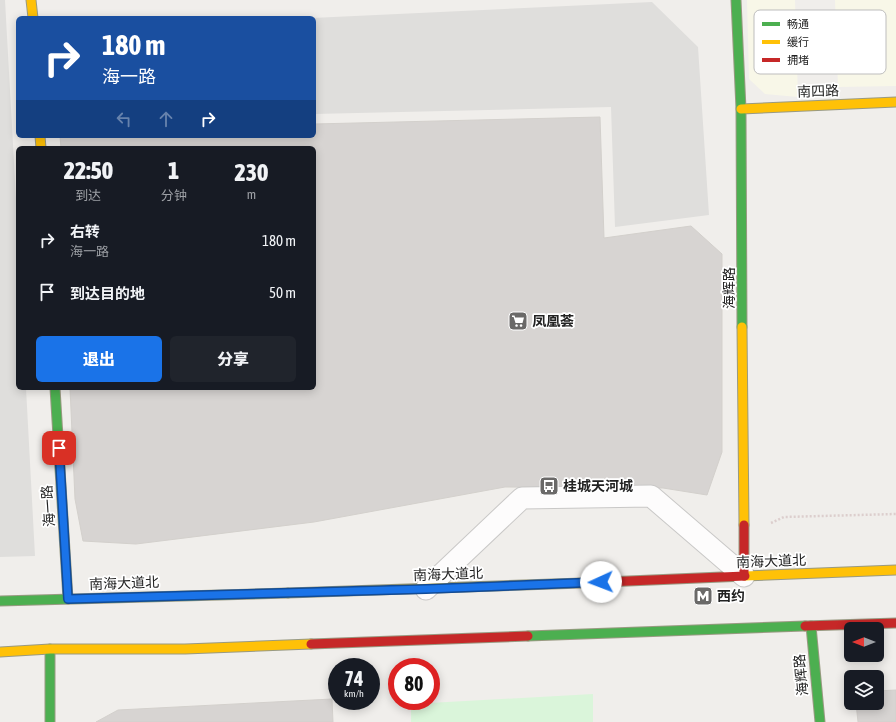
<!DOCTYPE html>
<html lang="zh">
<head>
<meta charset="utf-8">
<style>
  :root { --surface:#171b24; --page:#20242c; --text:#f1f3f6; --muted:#9ea1a6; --accent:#1a73e8 }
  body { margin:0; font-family:"Asap Condensed","Noto Sans SC",sans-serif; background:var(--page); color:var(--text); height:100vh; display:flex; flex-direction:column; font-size:15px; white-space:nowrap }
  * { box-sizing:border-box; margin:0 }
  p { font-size:13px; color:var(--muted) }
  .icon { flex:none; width:22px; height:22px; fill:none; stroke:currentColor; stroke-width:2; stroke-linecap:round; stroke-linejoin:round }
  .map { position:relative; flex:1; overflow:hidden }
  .panel { position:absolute; left:16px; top:146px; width:300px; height:244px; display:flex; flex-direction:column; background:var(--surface); border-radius:6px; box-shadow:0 2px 10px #0003 }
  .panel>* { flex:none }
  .hud { position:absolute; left:16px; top:16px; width:300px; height:122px; border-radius:6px; box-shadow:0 2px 10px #0003; background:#1a4fa0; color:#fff; overflow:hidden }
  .needle { width:26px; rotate:270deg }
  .controls { position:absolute; left:844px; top:622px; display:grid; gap:8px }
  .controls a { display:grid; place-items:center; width:40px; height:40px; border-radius:6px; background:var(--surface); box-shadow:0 2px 10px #0003; font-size:20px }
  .speed { position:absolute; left:328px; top:658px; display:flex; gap:8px; font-size:20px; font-weight:700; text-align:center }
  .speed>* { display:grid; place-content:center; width:52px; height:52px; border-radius:50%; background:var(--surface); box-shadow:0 2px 10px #0003; line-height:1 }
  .speed small { font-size:10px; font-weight:400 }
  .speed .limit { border:6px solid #d22; background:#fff; color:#111 }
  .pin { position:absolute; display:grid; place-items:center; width:34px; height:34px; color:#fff; margin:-17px; border-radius:8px; box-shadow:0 2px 6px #0006 }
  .me { position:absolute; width:44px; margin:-22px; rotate:268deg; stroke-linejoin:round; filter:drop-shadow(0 0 3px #0008) }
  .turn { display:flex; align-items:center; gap:14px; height:84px; padding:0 20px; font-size:18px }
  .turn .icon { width:52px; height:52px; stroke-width:2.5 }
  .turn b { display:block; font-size:28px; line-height:34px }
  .lanes { display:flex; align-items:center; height:38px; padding:0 20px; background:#0003; justify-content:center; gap:20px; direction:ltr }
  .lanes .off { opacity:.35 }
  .eta { display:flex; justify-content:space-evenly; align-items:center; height:68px; text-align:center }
  .eta b { font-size:24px; font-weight:800; line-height:28px }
  .primary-button { display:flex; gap:8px; margin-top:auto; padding:8px 20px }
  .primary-button a { flex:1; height:46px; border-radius:6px; background:var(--accent); color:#fff; font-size:16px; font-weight:800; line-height:46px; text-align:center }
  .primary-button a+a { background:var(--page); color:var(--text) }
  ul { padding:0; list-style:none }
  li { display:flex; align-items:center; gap:12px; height:52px; padding:0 20px }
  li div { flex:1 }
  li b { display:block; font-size:15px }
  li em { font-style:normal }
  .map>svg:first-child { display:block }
</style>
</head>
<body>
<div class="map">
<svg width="896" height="722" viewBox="0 0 896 722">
  <rect width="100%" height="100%" fill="#f0eeeb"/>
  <g fill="#dfdedc">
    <path d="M0,0H5L18,235V388H26L35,556L0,557Z"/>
    <path d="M652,2L698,47L709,215L615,227L611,107L314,114V18H312Z"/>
  </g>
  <g fill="#f8f7e8">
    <path d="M747,0H795L798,97L765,94L749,79Z"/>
    <path d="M835,0H896V86L838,87Z"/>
  </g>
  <path fill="#daf5da" d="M593,694V722H411V704Z"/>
  <g fill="#d7d4d2" stroke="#d3d0cc">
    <path d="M600,117L604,238L691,226L722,254V452L707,495L663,488L505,487L314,522L136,544L83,541L75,499L70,388H314V148H61L60,136H314V124Z"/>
    <path d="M896,690V722H858L856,703H877V691Z"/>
    <path d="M332,699L333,722H96L118,710Z"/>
  </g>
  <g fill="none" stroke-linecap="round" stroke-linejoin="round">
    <defs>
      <path id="street" d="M426,589L522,498L651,496L744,576"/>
      <g id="fast">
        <path d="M736,0L741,109L742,327"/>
        <path d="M55,388L68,599"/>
        <path d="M0,601L288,593"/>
        <path d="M811,626L820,722"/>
        <path d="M528,636L805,626"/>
        <path d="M50,649V722"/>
      </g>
      <g id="slow">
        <path d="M31,0L33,18"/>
        <path d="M741,109L896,102"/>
        <path d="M40,136L41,148"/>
        <path d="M742,327L744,525"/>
        <path d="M745,576L896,570"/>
        <path d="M288,593L582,583"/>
        <path d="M0,652L50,649H185L311,644"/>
      </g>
      <g id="jam">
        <path d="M744,525V576"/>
        <path d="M582,583L745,576"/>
        <path d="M805,626L896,623"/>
        <path d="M311,644L528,636"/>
      </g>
    </defs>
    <use href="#street" stroke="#c9c8c7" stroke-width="23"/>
    <use href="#fast" stroke="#999a82" stroke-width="11"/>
    <use href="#slow" stroke="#999a82" stroke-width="11"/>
    <use href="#jam" stroke="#999a82" stroke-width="11"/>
    <path stroke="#dccecd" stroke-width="2.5" stroke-dasharray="2 2" stroke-linecap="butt" d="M771,523L784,517L896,514"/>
    <use href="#street" stroke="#fdfcfc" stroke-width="21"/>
    <use href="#fast" stroke="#4caf50" stroke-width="9"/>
    <use href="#slow" stroke="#ffc107" stroke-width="9"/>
    <use href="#jam" stroke="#c62828" stroke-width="9"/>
  </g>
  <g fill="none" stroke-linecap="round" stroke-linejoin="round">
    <defs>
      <path id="route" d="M59,448L68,599L426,589L601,582"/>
    </defs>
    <use href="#route" stroke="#114b97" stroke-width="10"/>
    <use href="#route" stroke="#1a73e8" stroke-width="7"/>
  </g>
  <defs>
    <symbol id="supermarket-square" viewBox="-11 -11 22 22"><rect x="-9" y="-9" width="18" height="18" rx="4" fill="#6a6968" stroke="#fff"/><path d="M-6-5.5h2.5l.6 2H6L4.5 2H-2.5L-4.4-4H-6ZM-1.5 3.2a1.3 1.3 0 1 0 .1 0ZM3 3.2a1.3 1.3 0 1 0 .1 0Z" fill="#fff"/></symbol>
    <symbol id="bus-square" viewBox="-11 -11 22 22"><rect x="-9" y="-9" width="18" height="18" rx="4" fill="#6a6968" stroke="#fff"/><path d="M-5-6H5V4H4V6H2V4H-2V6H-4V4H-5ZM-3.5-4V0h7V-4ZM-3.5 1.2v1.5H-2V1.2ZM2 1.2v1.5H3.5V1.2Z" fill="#fff"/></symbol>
    <symbol id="metro-square" viewBox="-11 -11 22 22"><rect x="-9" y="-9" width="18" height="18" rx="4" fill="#6a6968" stroke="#fff"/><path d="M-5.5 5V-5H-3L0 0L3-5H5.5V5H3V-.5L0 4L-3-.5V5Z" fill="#fff"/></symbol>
  </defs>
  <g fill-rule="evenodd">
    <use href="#supermarket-square" x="507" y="310" width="22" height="22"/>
    <use href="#bus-square" x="538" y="475" width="22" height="22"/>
    <use href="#metro-square" x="692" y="585" width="22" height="22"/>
  </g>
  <g text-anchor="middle" stroke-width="3.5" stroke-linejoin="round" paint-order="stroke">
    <g font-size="14" fill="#222" stroke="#fff">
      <text transform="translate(818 91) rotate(-2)" y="5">南四路</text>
      <text transform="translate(729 288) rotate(-90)" y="5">海辉路</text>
      <text transform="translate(48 506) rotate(-94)" y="5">海一路</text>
      <text transform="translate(771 561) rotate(-2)" y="5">南海大道北</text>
      <text transform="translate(448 574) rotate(-2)" y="5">南海大道北</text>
      <text transform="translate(124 583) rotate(-2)" y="5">南海大道北</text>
      <text transform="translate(801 675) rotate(-95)" y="5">海辉路</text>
    </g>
    <g font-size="14" font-weight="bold" fill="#222" stroke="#fff" text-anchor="start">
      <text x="532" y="326">凤凰荟</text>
      <text x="563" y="491">桂城天河城</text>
      <text x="717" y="601">西约</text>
    </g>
  </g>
  <rect x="754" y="10" width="132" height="64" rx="6" fill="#fff" stroke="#bdbdbd" stroke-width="1"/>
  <rect x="762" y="22" width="18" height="4" fill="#4caf50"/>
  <rect x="762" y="40" width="18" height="4" fill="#ffc107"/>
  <rect x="762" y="58" width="18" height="4" fill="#c62828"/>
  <g font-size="11" fill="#222">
    <text x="787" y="28">畅通</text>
    <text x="787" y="46">缓行</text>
    <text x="787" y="64">拥堵</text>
  </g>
</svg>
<div class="controls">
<a><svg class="needle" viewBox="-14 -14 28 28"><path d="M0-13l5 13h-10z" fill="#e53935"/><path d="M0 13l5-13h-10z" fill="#9ea1a6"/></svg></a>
<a><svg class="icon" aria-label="layers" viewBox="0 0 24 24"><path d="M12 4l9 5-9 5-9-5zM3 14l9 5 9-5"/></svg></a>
</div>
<div class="speed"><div>74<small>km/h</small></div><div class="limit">80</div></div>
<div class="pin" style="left:59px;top:448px;background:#d93025"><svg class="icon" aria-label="arrive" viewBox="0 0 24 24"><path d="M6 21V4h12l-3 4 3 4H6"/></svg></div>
<svg class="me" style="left:601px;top:582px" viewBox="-20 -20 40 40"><circle r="19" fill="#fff"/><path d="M0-13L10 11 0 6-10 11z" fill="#1a73e8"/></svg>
<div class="hud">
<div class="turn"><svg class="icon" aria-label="right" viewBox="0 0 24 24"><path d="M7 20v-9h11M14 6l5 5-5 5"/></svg><div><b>180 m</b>海一路</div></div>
<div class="lanes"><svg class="icon off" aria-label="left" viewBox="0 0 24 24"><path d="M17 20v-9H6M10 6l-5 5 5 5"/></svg><svg class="icon off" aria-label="ahead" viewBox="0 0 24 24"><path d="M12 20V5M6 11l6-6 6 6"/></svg><svg class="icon" aria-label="right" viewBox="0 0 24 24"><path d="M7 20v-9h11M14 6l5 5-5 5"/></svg></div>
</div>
<section class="panel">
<div class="eta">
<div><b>22:50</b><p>到达</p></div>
<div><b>1</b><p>分钟</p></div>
<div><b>230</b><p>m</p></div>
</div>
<ul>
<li><svg class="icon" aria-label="right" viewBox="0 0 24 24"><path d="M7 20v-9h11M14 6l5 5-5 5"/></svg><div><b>右转</b><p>海一路</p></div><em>180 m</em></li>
<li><svg class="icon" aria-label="arrive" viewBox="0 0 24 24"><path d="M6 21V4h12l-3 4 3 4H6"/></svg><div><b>到达目的地</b></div><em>50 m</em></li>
</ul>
<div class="primary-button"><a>退出</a><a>分享</a></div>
</section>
</div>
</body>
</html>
